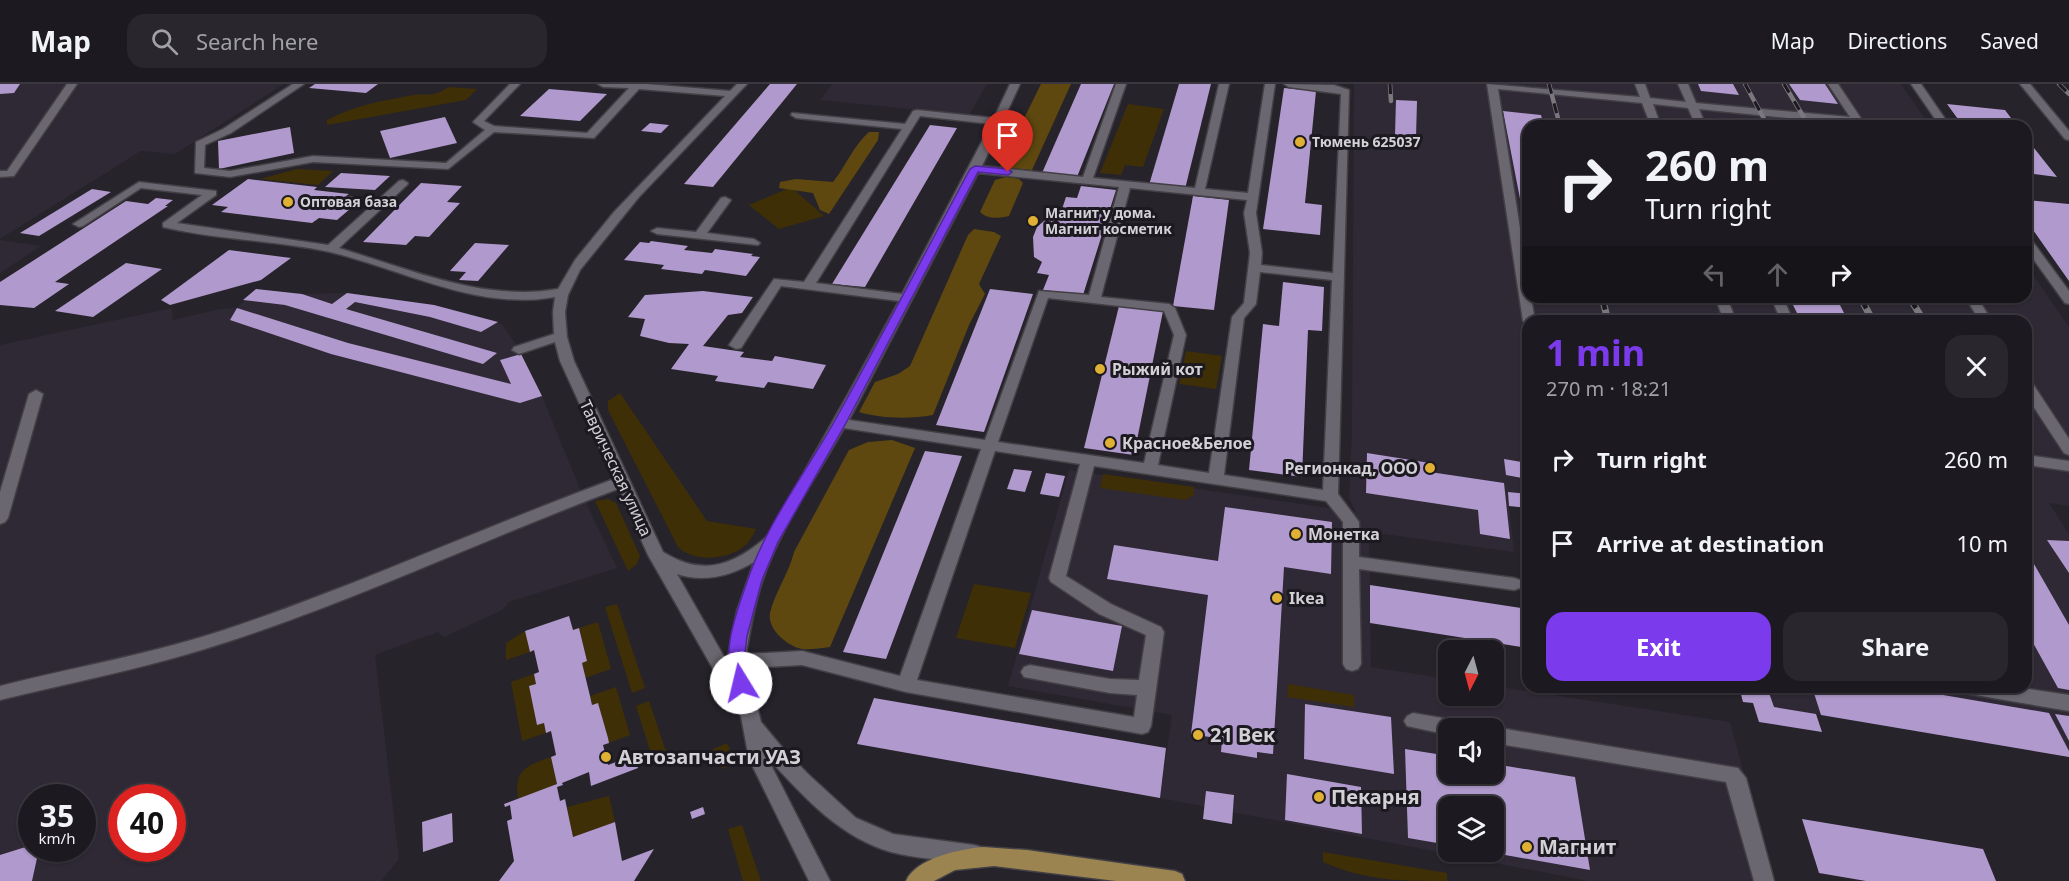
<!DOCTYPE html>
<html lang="en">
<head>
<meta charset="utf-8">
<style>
  :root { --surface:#1c1a20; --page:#29272d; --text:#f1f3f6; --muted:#a0a1a5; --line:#3a383e; --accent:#7c3aed }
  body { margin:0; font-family:"Noto Sans",sans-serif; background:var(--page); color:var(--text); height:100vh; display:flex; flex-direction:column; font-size:22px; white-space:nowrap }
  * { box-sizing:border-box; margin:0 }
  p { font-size:20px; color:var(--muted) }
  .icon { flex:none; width:33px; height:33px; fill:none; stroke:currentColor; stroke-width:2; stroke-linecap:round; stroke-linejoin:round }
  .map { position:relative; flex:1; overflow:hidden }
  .drawer { position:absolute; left:1522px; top:231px; width:510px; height:378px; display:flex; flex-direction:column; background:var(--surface); border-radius:18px; box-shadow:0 2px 4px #0004,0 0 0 2px var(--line) }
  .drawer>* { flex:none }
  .top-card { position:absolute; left:1522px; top:36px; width:510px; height:183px; border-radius:18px; box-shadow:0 2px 4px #0004,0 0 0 2px var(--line); background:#1c1a20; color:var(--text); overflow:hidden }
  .needle { width:39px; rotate:186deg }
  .buttons { position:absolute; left:1438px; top:556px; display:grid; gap:12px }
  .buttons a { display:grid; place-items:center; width:66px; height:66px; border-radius:12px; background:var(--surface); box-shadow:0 2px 4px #0004,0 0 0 2px var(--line); font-size:30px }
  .speed { position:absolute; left:18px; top:700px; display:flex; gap:12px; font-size:30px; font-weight:700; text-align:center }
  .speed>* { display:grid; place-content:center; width:78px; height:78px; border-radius:50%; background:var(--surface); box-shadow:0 2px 4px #0004,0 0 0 2px var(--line); line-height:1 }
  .speed small { font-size:15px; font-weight:400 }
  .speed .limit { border:9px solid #d22; background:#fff; color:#111 }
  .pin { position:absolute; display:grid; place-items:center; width:51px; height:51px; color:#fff; margin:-62px -26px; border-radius:50% 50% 50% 0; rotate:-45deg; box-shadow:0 0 6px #0007 }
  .pin .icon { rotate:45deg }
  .me { position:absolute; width:66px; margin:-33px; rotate:351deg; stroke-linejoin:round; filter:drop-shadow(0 0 4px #0008) }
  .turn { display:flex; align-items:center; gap:21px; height:126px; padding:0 24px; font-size:27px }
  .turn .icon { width:78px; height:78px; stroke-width:2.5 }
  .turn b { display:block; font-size:42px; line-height:51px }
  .lanes { display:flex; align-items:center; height:57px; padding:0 24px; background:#0003; justify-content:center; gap:30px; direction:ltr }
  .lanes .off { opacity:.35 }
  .round { display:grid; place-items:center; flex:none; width:63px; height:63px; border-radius:18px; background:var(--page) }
  .head { display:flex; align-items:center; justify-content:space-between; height:102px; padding:0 24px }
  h1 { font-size:36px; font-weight:700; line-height:45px; color:var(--accent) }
  .button { display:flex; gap:12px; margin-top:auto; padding:12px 24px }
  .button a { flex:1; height:69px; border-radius:18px; background:var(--accent); color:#fff; font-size:24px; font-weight:700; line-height:69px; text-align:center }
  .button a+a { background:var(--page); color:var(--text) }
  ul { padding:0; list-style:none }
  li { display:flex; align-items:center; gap:18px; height:84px; padding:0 24px }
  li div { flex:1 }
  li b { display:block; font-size:22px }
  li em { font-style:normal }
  header { display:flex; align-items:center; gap:36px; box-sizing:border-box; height:84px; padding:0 30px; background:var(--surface); border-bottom:2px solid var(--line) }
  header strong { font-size:28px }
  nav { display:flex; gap:33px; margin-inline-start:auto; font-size:21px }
  .search { width:420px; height:54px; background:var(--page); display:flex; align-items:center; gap:15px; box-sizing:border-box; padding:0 21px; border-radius:18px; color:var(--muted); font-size:22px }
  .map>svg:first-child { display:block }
</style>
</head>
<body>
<header>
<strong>Map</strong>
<div class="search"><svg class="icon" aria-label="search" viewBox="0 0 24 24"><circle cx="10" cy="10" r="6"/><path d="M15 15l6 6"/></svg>Search here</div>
<nav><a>Map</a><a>Directions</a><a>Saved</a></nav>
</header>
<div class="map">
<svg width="2069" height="797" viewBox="0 0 2069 797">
  <rect width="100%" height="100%" fill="#26232a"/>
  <g fill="#2f2936" fill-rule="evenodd">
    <path d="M0,0H284L175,70L141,67L0,155Z"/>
    <path d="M832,0H987L969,31L820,16Z"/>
    <path d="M1354,0H1901L1930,42H1528V213H2026L2027,182L2069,243V422L2049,419L2069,450V673L1816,630L1822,648L1759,638L1753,619L1743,618L1741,609L1700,603H2026V237H1528V424L1509,422L1514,468L1369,448L1371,583L1449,595V612H1494V602L1730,638L1773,797H1588L1160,714L1172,631L1008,602L1069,386L1356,428L1349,414L1352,346ZM1449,645H1494V690H1449ZM1449,723H1494V768H1449Z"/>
    <path d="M0,156L41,162L0,189Z"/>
    <path d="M256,205L302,210L347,209L434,221L502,240L518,263L542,312L583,412L617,484L509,518L502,526L444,553L438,548L375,571L399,775L381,797H0V261L172,224L173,236L220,225L237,224ZM32,714H82V765H32ZM122,714H172V765H122Z"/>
  </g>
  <g fill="#3f2f07">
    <path d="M448,3L477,5L466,16L327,41V36C353,22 380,17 408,12C426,8 432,15 448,3Z"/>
    <path d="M1128,20L1164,25L1143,83L1125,81L1121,91L1100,89Z"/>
    <path d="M297,85L333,87L318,101L260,95Z"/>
    <path d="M791,103L824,132L779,145L749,121Z"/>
    <path d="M1186,267L1222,272L1216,305L1179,300Z"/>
    <path d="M620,309L707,437L756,445C753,451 750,457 746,461C729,476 694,479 678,463L608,326V317Z"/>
    <path d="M1103,390L1194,403V411L1185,416L1100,404Z"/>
    <path d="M608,415L616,419L640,472L637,480L628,487L595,417Z"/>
    <path d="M974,500L1031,509L1015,564L956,554Z"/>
    <path d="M617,520L645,604L632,609L605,523Z"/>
    <path d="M598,538L611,585L585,594L582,579L587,577L579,544Z"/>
    <path d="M525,547L530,568L506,576V559Z"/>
    <path d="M534,590L536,600L530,602L537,641L544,639L546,649L522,657L511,598Z"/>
    <path d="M1288,600L1354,611V623L1287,613Z"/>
    <path d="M616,603L630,651L609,659L598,620L592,621L590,612Z"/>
    <path d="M649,617L666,667L652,673L636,622Z"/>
    <path d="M727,659C732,669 731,675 725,685L695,673Z"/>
    <path d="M551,673L557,700L518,715C514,685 526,682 551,673Z"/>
    <path d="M609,712L615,738L573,753L567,723Z"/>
    <path d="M742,741L761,797H743L728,745Z"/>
    <path d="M1323,768L1447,789V797C1401,797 1365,797 1323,778Z"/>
  </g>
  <g fill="#5e480f">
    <path d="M1041,0H1071L1032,86L1000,83Z"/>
    <path d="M869,48H879L878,56L829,130L820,126L813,109L779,104L780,98L796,95L833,98C846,82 853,62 869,48Z"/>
    <path d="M1006,93L1019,95L1023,99L1009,132C999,134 988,136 980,128L995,96Z"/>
    <path d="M974,145L994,148L1001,152L979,200L985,210L969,241L933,331C910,335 882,335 859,328L875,298L898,290L910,282L968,151Z"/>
    <path d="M892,356L915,364L830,563C821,564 810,566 802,565C787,562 767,545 770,529C775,508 789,489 794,468L849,366L868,358Z"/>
  </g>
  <g fill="#b099cc">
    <path d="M0,0H20L14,9L0,10Z"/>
    <path d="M315,0H378L366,9L309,4Z"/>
    <path d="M770,0H797L713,103L684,100Z"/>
    <path d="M1081,0H1114L1077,93L1042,89Z"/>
    <path d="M1179,0H1211L1185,105L1149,101Z"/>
    <path d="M1698,0H1733L1739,11L1701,7Z"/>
    <path d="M1789,0H1825L1838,20L1800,16Z"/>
    <path d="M1284,4L1316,7L1305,119L1322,121L1320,151L1263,145Z"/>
    <path d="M549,5L607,10L580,37L520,32Z"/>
    <path d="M1396,16L1417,17L1416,53L1395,51Z"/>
    <path d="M1947,20L2005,26L2017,42H1963Z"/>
    <path d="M1503,27L1541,31L1544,42H1528V126L1522,125Z"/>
    <path d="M445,33L457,59L390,74L380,47Z"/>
    <path d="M1601,36L1640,40L1641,42H1603Z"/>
    <path d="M650,39L669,41L661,49L641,47Z"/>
    <path d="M930,41L957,44L865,203L832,200Z"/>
    <path d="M290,43L294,69L219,85L218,57Z"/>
    <path d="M2026,54L2057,93L2026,89Z"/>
    <path d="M341,89L390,92L375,106L325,103Z"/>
    <path d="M248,95L317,103L314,106L349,110L346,112L363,114L337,136L319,134L312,139L221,128L228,123L212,121Z"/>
    <path d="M421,99L462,102L447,118L460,119L429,153L415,152L406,161L363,158Z"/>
    <path d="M1081,102L1116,106L1083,211L1043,206L1049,191L1037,189L1042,178L1034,173L1033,153L1037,143L1053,129L1062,125L1066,113L1077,114Z"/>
    <path d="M92,105L111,108L39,152L20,149Z"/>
    <path d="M1193,112L1229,116L1214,226L1173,222Z"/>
    <path d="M156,114L173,116L165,122H168L55,198L69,200L34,224L0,221V198L126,117L148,120Z"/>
    <path d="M2026,116L2069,120V197L2026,136Z"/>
    <path d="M651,157L688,162L684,166L712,169L715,165L753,170L751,172L760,173L746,192L705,186L702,190L661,185L664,181L624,176L640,158L649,159Z"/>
    <path d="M475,159L509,161L478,197L459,196L466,188L450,187Z"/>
    <path d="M229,166L291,174L261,196L170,221L161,216Z"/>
    <path d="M126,179L162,185L93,233L55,227Z"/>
    <path d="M1283,198L1324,203L1322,247L1308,246L1302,393L1249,386L1263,240L1279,242Z"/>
    <path d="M256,205L302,210L332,220L347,209L434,221L498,238L481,248L430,233L355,218L346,225L497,269L483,280L285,221L243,216Z"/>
    <path d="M990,205L1033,210L984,348L936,341Z"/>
    <path d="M703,207L753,213L742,229L728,231L703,262L744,268L740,273L772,277L775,272L826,281L813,305L768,298L764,304L715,297L718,292L671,285L689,260L669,259L640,252L645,235L628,233L645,211Z"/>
    <path d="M1789,213H1836L1848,237H1801Z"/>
    <path d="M1119,222L1163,227L1134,371L1084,364Z"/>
    <path d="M237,224L348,259L511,300L500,276L521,270L542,312L520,319L331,270L230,236Z"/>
    <path d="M925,367L962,372L886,575L843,568Z"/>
    <path d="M1367,369L1430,379V388L1504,399L1510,455L1480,450L1478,426L1366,409Z"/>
    <path d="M1504,375L1528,379V395L1506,391Z"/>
    <path d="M1014,385L1032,387L1025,408L1007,405Z"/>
    <path d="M1046,389L1065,392L1059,413L1040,410Z"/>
    <path d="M1508,408L1528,410V424L1509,422Z"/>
    <path d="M1225,423L1332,438L1331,490L1284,483L1273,670L1257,668V674L1221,668L1222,655L1191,650L1208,511L1107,495L1114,461L1218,477Z"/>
    <path d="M2047,456L2069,457V489Z"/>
    <path d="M2026,466L2069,541V606L2058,604L2026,546Z"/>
    <path d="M1370,501L1528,525V564L1370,539Z"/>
    <path d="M1032,526L1122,542L1113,587L1019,570Z"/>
    <path d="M569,532L573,546L579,544L587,577L582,579L590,612L592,621L598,619L608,654L609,659L603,661L608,681L635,671L638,684L591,702L589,688L562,699L563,701L557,703L560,717L565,715L573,753L615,738L622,777L654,765L634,797H499L514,777L507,737L512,735L510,721L505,723L504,720L557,700L551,673L556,671L551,647L546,649L544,639L537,641L529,602L536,600L534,590L539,588L534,566L530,568L525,547Z"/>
    <path d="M1739,603H1767L1774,623L1816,630L1822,648L1759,638L1753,619L1743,618Z"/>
    <path d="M1812,603H1896L2049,629L2069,667V673L1821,631Z"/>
    <path d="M874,614L1166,664L1160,714L857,660Z"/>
    <path d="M1305,620L1391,633L1394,690L1304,675Z"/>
    <path d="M2055,630L2069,632V657Z"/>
    <path d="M1405,665L1449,672V690H1494V680L1575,693L1590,786L1494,769V723H1449V761L1408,754Z"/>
    <path d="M1287,690L1361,703L1362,750L1285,736Z"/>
    <path d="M1206,707L1234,711L1232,740L1203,735Z"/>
    <path d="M703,723L705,730L692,735L690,728Z"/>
    <path d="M452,729L453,758L423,768L422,738Z"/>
    <path d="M1802,735L1983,765L1996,797H1866L1819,789Z"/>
    <path d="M32,761V765H39L32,797H0V771Z"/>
  </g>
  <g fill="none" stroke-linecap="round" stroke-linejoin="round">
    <defs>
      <g id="minor">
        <path d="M67,0H77L14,92L0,93V87H7Z"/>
        <path d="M293,0H304L231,49L205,61L204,84L230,87L313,72L446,79L485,46L473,38L510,0H520L484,37L494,42L587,49L629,4L603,3L598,0H647L730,7L737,0H747L639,113L580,186L568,211L565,228L567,253L574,277L663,468C700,491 729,484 763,456C774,448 786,419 794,406C830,343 865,280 899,217L781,202L741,264L736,265L729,261L774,195L804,198L902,45L796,34L791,31L792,29L905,40L913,27L917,26L994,34L1010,0H1020L982,82L1083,93L1116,0H1126L1093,94L1195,104L1219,0H1229L1205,105L1248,109L1265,0H1275L1256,129L1262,169L1261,181L1333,189L1341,10L1289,3L1284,0L1334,1L1349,6L1338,410L1359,438V473L1514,494L1520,496L1522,500L1520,504L1514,506L1359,485L1361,580L1358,585L1352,587L1346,585L1343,580V438L1326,417L1094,382L1066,492L1111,520L1161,543L1164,548L1151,642L1148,648L1142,650L906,608L802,581L747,584L761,638L781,662L808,690L856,734L893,750L974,761L981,763L984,770L981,777L974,779C947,776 917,775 891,768C839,753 803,712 767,673L830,797H809L749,675L740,627L736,625L648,471L618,405C489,453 364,513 233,556C156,582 78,597 0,616V602C75,583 151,570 224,546C356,502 483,443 614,395L560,277L555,258L519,270L512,266L514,263L554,250L553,228L555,213C477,227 405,186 330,168C275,156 217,156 163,143V139L202,111L141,104L83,142L79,143L73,140L139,98L216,107V111L177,139L328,161L399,97L403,96L408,99L407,101L339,164C409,185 484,218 558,205L575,176L614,128L725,12L639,5L594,54L494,48L448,85L313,78L230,93L195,89L196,58L223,45ZM920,32L991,40L902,210L816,199ZM978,89L1119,103L1089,211L1039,207L985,356L849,336ZM1130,104L1247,116L1244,129L1250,169L1244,219L1232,233L1209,389L1158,381L1186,251L1175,224L1169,220L1101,213ZM1260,188L1332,196L1323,406L1224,391L1244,234L1256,220ZM1048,214L1164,227L1174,251L1144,379L998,358ZM844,344L981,365L900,592L802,567L746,570C750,546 754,522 762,498C780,444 816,394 844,344ZM995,367L1080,380L1049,494L1051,498L1099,530L1146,551L1139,596L1110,595L1030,581L1024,583L1021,588L1024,593L1110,609L1137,611L1134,633L917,596ZM754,478L737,527L727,578L677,490C703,499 731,492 754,478Z"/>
        <path d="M1487,0L1640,13L1635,0H1645L1650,14L1686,18L1678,0H1688L1696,19L1850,33L1828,0H1838L1866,42L1699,25L1706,42H1696L1688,24L1653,20L1661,42H1651L1642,19L1498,5L1528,195V213H1531L1535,237H1528V241L1523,237Z"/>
        <path d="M1911,0H1921L1950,42H1940Z"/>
        <path d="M2020,0H2030L2069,47V56L2065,55Z"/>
        <path d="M725,113L731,116L707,149L754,155L760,159L758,161L657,150L651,147L657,144L696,148L721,114Z"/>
        <path d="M2026,153L2030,154L2069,207V220L2065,219L2026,165Z"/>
        <path d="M1715,213H1727L1736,237H1724Z"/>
        <path d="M1771,213H1783L1793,237H1781Z"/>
        <path d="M1965,213H1977L1992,237H1980Z"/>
        <path d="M2026,296L2031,297L2069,355V371L2064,369L2026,311Z"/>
        <path d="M36,306L43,310L8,434L5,438L0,440V408L29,310Z"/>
        <path d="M2026,371L2069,377V387L2026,381Z"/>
        <path d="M1961,603H2016L2069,611V627L1970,610L1964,608Z"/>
        <path d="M1413,629L1460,637L1467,639L1469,645H1449V651L1407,642L1404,637L1407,632Z"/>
        <path d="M1494,643L1738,684L1746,694L1774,797H1754L1726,698L1494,659V645H1489Z"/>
      </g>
      <path id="major" d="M983,763L1027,766L1175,787L1182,790L1185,797H1116L994,782L955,786L934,797H906C916,774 960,765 983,763Z"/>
    </defs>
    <use href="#minor" stroke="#423f45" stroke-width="3"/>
    <use href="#major" stroke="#423f45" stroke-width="3"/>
    <use href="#minor" fill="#6b6770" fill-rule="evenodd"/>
    <use href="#major" fill="#9c8450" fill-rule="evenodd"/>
    <defs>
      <g id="rail-far1">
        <path d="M1390,0L1391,17"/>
        <path d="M1549,0L1560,42"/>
        <path d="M1745,0L1768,42"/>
        <path d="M1784,0L1809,42"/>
        <path d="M2059,0L2069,10"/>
      </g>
      <g id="rail">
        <path d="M1602,213L1608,237"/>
        <path d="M1860,213L1873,237"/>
        <path d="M1909,213L1924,237"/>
      </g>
    </defs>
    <use href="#rail-far1" stroke="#7a777d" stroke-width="4.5"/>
    <use href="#rail" stroke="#7a777d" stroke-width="7"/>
    <use href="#rail-far1" stroke="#1c1a20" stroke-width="3" stroke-dasharray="10" stroke-linecap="butt"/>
    <use href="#rail" stroke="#1c1a20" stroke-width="4.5" stroke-dasharray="13" stroke-linecap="butt"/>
  </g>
  <path fill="#7c3aed" stroke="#51269a" stroke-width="1.5" d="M975,82L1008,85L1012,88L1008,91L978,88L846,339L778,458L762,496L747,552L744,578L750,599L747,603L741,605L736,603C719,571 736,530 747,498C766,440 805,390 834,338C881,254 925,169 970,85Z"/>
  <g fill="#dfb034" stroke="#1c1a20" stroke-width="2">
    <circle cx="1300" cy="58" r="6"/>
    <circle cx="288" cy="118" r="6"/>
    <circle cx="1033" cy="137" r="6"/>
    <circle cx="1100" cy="285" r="6"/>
    <circle cx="1110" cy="359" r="6"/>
    <circle cx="1430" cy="384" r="6"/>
    <circle cx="1296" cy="450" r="6"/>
    <circle cx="1277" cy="514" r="6"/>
    <circle cx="1198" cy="651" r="6"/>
    <circle cx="606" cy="673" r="6"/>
    <circle cx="1319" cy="713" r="6"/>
    <circle cx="1527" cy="763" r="6"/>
  </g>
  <g text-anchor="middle" stroke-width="6" stroke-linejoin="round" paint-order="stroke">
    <g font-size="14" font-weight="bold" fill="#d3d1d5" stroke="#1c1a20" text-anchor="start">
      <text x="1312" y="63">Тюмень 625037</text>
      <text x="300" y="123">Оптовая база</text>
      <text x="1045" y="134">Магнит у дома.<tspan x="1045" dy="16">Магнит косметик</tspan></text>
    </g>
    <g font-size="16" font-weight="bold" fill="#d3d1d5" stroke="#1c1a20" text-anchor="start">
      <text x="1112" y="291">Рыжий кот</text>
      <text x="1122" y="365">Красное&amp;Белое</text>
      <text x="1418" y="390" text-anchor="end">Регионкад, ООО</text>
      <text x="1308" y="456">Монетка</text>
      <text x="1289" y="520">Ikea</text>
    </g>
    <g font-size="16" fill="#d3d1d5" stroke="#1c1a20">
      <text transform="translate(616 384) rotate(65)" y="6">Таврическая улица</text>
    </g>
    <g font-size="20" font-weight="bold" fill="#d3d1d5" stroke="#1c1a20" text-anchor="start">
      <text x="1210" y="658">21 Век</text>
      <text x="618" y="680">Автозапчасти УАЗ</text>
      <text x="1331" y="720">Пекарня</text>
      <text x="1539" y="770">Магнит</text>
    </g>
  </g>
</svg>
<div class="buttons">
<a><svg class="needle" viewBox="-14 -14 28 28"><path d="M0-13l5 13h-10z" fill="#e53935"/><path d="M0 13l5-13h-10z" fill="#a0a1a5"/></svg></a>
<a><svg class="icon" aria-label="sound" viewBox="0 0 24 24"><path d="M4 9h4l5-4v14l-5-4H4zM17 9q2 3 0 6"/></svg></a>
<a><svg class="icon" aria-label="layers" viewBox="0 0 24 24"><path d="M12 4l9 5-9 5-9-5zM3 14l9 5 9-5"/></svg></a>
</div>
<div class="speed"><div>35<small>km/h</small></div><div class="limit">40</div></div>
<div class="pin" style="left:1008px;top:88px;background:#d93025"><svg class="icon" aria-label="arrive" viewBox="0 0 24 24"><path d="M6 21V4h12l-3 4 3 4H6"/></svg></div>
<svg class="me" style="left:741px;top:599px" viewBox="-20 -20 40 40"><circle r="19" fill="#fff"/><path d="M0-13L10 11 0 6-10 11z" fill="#7c3aed"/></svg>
<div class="top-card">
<div class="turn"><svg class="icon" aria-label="right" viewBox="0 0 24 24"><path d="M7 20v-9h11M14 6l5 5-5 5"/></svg><div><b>260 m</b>Turn right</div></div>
<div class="lanes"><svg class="icon off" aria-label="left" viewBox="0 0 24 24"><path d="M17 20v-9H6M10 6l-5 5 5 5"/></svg><svg class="icon off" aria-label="ahead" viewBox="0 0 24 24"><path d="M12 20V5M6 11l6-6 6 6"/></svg><svg class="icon" aria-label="right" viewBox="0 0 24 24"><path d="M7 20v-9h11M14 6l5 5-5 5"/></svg></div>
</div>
<section class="drawer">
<div class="head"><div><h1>1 min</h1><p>270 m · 18:21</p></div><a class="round"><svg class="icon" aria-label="close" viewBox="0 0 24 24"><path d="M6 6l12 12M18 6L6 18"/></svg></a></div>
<ul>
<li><svg class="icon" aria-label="right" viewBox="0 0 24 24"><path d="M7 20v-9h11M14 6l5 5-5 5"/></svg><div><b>Turn right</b></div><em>260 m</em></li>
<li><svg class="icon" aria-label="arrive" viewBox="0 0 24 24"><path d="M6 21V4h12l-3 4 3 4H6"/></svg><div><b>Arrive at destination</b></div><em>10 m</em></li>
</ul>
<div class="button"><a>Exit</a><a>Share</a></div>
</section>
</div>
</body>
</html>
